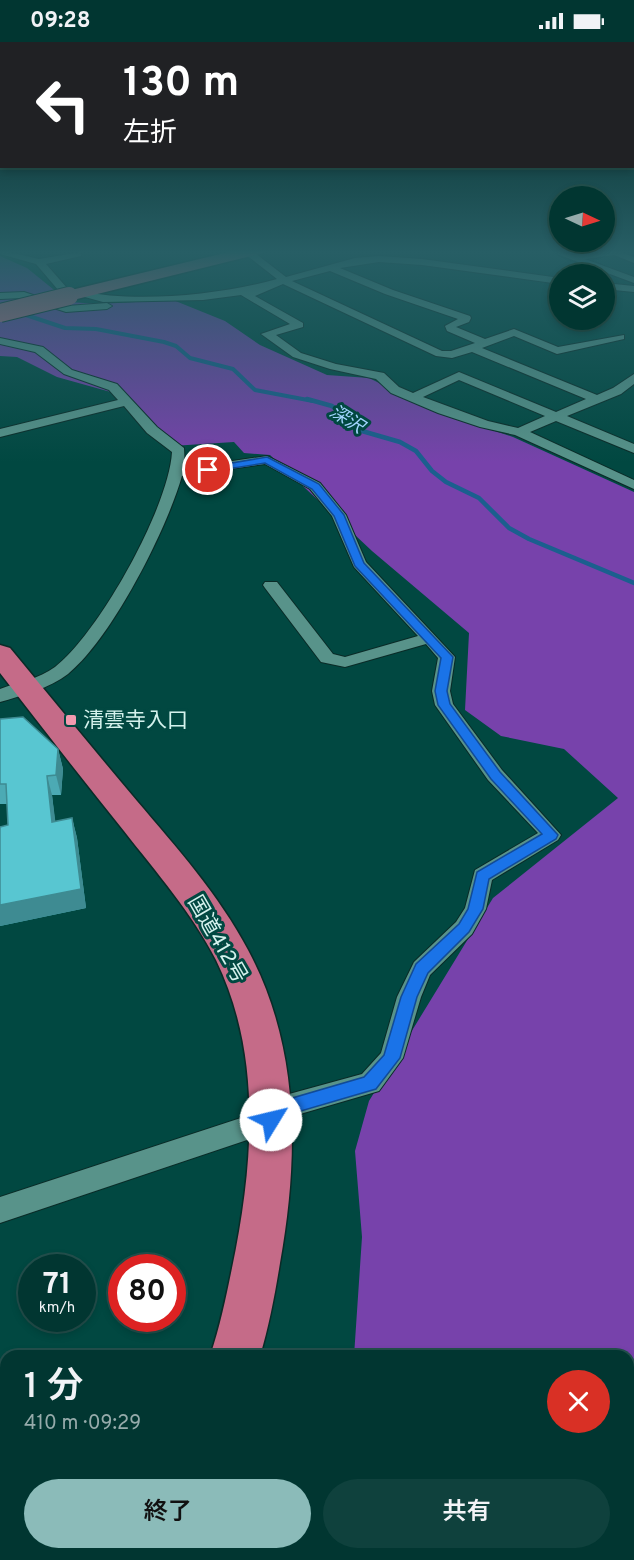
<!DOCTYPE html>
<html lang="ja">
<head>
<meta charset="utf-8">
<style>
  :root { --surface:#013631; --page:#0f413d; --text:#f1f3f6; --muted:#96abab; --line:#23504d; --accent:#8bbbb9 }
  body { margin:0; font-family:Overpass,"Noto Sans JP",sans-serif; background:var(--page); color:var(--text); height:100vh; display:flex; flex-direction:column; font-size:22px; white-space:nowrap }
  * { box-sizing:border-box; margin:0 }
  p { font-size:20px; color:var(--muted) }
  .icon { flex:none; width:33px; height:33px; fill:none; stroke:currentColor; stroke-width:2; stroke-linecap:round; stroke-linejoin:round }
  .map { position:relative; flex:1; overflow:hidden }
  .sheet { position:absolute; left:0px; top:1308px; width:634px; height:210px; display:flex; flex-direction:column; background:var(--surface); border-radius:18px 18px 0 0; box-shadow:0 3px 9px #0003,0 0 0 2px var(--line) }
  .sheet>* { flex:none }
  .top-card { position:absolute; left:0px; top:0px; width:634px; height:126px; box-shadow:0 3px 9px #0003,0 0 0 2px var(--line); background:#202124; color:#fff; overflow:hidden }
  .needle { width:39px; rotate:94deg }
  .controls { position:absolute; left:549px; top:144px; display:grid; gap:12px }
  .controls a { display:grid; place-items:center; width:66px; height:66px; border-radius:50%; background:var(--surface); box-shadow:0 3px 9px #0003,0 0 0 2px var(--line); font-size:30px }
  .speed { position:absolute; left:18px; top:1212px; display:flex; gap:12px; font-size:30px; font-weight:700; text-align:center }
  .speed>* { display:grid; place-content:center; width:78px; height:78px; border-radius:50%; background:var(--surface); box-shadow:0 3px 9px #0003,0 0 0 2px var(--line); line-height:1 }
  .speed small { font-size:15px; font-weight:400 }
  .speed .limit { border:9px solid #d22; background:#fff; color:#111 }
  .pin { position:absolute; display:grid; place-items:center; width:51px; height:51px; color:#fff; margin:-26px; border:3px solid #fff; border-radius:50%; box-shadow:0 2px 6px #0007 }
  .me { position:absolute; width:66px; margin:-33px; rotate:54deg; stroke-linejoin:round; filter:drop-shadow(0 0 4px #0008) }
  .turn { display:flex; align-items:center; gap:21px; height:126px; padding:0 24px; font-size:27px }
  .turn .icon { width:78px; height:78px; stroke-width:2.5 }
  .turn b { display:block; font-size:42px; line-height:51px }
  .round { display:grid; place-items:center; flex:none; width:63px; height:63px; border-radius:32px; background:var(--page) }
  .head { display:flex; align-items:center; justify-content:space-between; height:102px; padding:0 24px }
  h1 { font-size:36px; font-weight:600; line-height:45px }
  .cta { display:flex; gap:12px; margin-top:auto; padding:12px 24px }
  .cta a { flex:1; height:69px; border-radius:36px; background:var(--accent); color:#111; font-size:24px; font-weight:600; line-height:69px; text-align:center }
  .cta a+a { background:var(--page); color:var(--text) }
  .status { display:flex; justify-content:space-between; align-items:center; height:42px; padding:0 30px; background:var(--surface); direction:ltr }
  .status svg { height:16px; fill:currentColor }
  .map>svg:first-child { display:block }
</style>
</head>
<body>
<div class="status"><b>09:28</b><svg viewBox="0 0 49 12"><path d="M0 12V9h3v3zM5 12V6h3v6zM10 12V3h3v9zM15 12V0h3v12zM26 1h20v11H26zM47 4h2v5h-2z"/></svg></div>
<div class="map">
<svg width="634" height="1518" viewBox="0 0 634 1518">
  <rect width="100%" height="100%" fill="#014841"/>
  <path fill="#7742ab" d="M0,214L27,226L69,260L99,262L173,258L225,279L260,303L327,333L369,336L440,371L513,395L634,450V1518H316L314,1512H628V1314H354L362,1195L355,1109L369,1059L493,856L618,756L564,707L501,694L465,668L469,591L372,509L270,413L244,411L234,400L172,404L125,354L57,335L17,315L0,314Z"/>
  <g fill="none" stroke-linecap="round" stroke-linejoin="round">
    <path stroke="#1b5f8e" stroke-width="4" d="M20,271L65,286L96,287L164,300L176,304L190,316L233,327L255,348L313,359"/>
    <path stroke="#1b5f8e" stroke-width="4.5" d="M307,357L332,364L362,389L400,400L416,409L432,429L446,440L479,456L509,486L529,497L634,541"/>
    <defs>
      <g id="minor">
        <path d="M0,208L39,217L81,210V214L46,222L74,254L65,256L36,222L0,212Z"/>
        <path d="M245,208H251L286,235L355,216L379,214L422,217L560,236V242L422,223L379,220L340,226L393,248L470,274L471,276L469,280L456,285L485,297L514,287L558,305L624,293V297L557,312L514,294L482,306L597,353L613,346L634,332V342L621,352L567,374L634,402V411L556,379L530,390L634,438V447L515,393L480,385L438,371L391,351L376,337L330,327L293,315L261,292L290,282L241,253L203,258L103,260L74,252L79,249C137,261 219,253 277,237L245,212ZM330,229L385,252L458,277L445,284L447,289L475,301L451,309H442L292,239ZM283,242L436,314L452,316L472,310L586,357L556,370L459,330L413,351L399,345L384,331L336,322L301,311L276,293L303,285V281L255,254ZM459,338L545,374L518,386L488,379L423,355Z"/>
        <path d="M546,208C557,208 566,212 574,213C601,213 606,203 634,215V221L614,213L585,217L634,235V241Z"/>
        <path d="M604,241L634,244V250L604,247Z"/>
        <path d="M24,250L67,264L107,261L112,264L107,267L66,270L23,256L0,257V251Z"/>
        <path d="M0,296L43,305L72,328L117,342L157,385L184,406L185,426L267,414L320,441L346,473L366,520L455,615L450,649L453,662L502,728L561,793L558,798L492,838L486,867L472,892L430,933L421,955L403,1016L379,1049L283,1077L280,1086L271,1090L0,1181V1155L259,1070L262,1061L271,1057L362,1032L381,1011L397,955L414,920L456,880L465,866L475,828L538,791L488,738L435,663L432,649L438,616L426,602L345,625L321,620L265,546L263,543L265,540H277L333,612L345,615L418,594L354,525L332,474L310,447L265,422L182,434C166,489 112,596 68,632C50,646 21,654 0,660V647C18,640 39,637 55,625C99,591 169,465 172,410L147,391L124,364L0,395V387L118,358L109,348L64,332L35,310L0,302Z"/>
      </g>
      <g id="trunk">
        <path d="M237,208H265L263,211L69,259L63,258L60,254L63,250Z"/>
        <path d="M0,603L10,606C52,657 94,708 137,759C177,806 219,853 248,908C300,1005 299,1115 280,1221C275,1252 269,1284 260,1314H210C220,1285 226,1255 232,1226C253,1125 263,1014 216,918C192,871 156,830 124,789C82,737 41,684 0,631Z"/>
        <path d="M139,1512H195L193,1518H137Z"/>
      </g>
    </defs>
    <use href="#minor" stroke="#0a2b27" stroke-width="2"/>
    <use href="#trunk" stroke="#0a2b27" stroke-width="3"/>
    <use href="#minor" fill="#58938a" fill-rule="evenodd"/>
    <use href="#trunk" fill="#c56b88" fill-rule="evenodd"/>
    <defs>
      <path id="trunk-bridge" d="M0,271L69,254"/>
    </defs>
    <use href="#trunk-bridge" stroke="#0a2b27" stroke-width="20" stroke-linecap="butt"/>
    <use href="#trunk-bridge" stroke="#c56b88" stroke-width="18"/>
  </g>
  <path fill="#4caab4" d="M0,677L58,707L63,727L61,753H52L55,780L72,776L77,796L86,866L0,884V785L8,783L7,762H0Z"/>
  <g fill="#3e8b92">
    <path d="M58,707L63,727L61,753L56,733Z"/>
    <path d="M47,734L52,753L58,800L52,780Z"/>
    <path d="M72,776L77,796L86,866L0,884V863Z"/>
  </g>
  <path fill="#58c6d1" stroke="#3e8b92" stroke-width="1.5" d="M23,675L58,707L56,733L47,734L52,780L72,776L81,847L0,863V785L8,783L6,742H0V677Z"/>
  <linearGradient id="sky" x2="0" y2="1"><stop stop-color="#012824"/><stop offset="0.5" stop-color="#275e65"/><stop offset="1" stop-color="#275e65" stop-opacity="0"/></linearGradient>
  <rect width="634" height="420" fill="url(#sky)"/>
  <path fill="#1a73e8" stroke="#114b97" stroke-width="1.5" d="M267,415L319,442L344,473L364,521L453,615L447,649L450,662L500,730L558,793L556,797L489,837L483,867L469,890L428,931L417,955L400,1016L376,1047L280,1075L277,1084L271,1087L265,1084L262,1070L265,1064L364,1035L384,1013L401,955L416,922L459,882L468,867L477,830L542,792L491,737L438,663L435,649L441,616L355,524L334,474L312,447L265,421L208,430L203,428L208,425Z"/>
  <rect fill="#f29aaf" stroke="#014841" stroke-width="2" x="65" y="672" width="12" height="12" rx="3"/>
  <g text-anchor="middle" stroke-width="6" stroke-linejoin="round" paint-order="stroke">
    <g font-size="18" font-style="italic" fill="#a2d5ff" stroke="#014841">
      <text transform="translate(347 377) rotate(32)" y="6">深沢</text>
    </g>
    <g font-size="21" fill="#d5f2ed" stroke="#014841" text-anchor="start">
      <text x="83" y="685">清雲寺入口</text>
    </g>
    <g font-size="21" fill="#d5f2ed" stroke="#014841">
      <text transform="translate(218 897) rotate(60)" y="7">国道412号</text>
    </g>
  </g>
</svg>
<div class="controls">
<a><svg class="needle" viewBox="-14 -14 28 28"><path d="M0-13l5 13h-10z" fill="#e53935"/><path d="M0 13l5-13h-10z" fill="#96abab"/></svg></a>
<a><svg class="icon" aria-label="layers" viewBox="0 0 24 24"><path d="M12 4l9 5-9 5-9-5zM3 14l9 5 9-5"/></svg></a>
</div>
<div class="speed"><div>71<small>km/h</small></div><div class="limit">80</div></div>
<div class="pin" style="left:208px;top:428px;background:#d93025"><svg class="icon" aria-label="arrive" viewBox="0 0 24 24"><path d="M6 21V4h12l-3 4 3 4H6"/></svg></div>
<svg class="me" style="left:271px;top:1078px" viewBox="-20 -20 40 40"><circle r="19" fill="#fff"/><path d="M0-13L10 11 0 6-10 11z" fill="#1a73e8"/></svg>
<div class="top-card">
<div class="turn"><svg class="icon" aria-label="left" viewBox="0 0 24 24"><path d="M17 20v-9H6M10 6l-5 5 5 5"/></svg><div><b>130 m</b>左折</div></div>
</div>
<section class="sheet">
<div class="head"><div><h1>1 分</h1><p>410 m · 09:29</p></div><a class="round" style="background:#d93025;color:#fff"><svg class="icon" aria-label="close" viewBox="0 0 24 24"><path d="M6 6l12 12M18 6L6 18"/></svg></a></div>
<div class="cta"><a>終了</a><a>共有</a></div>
</section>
</div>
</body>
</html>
